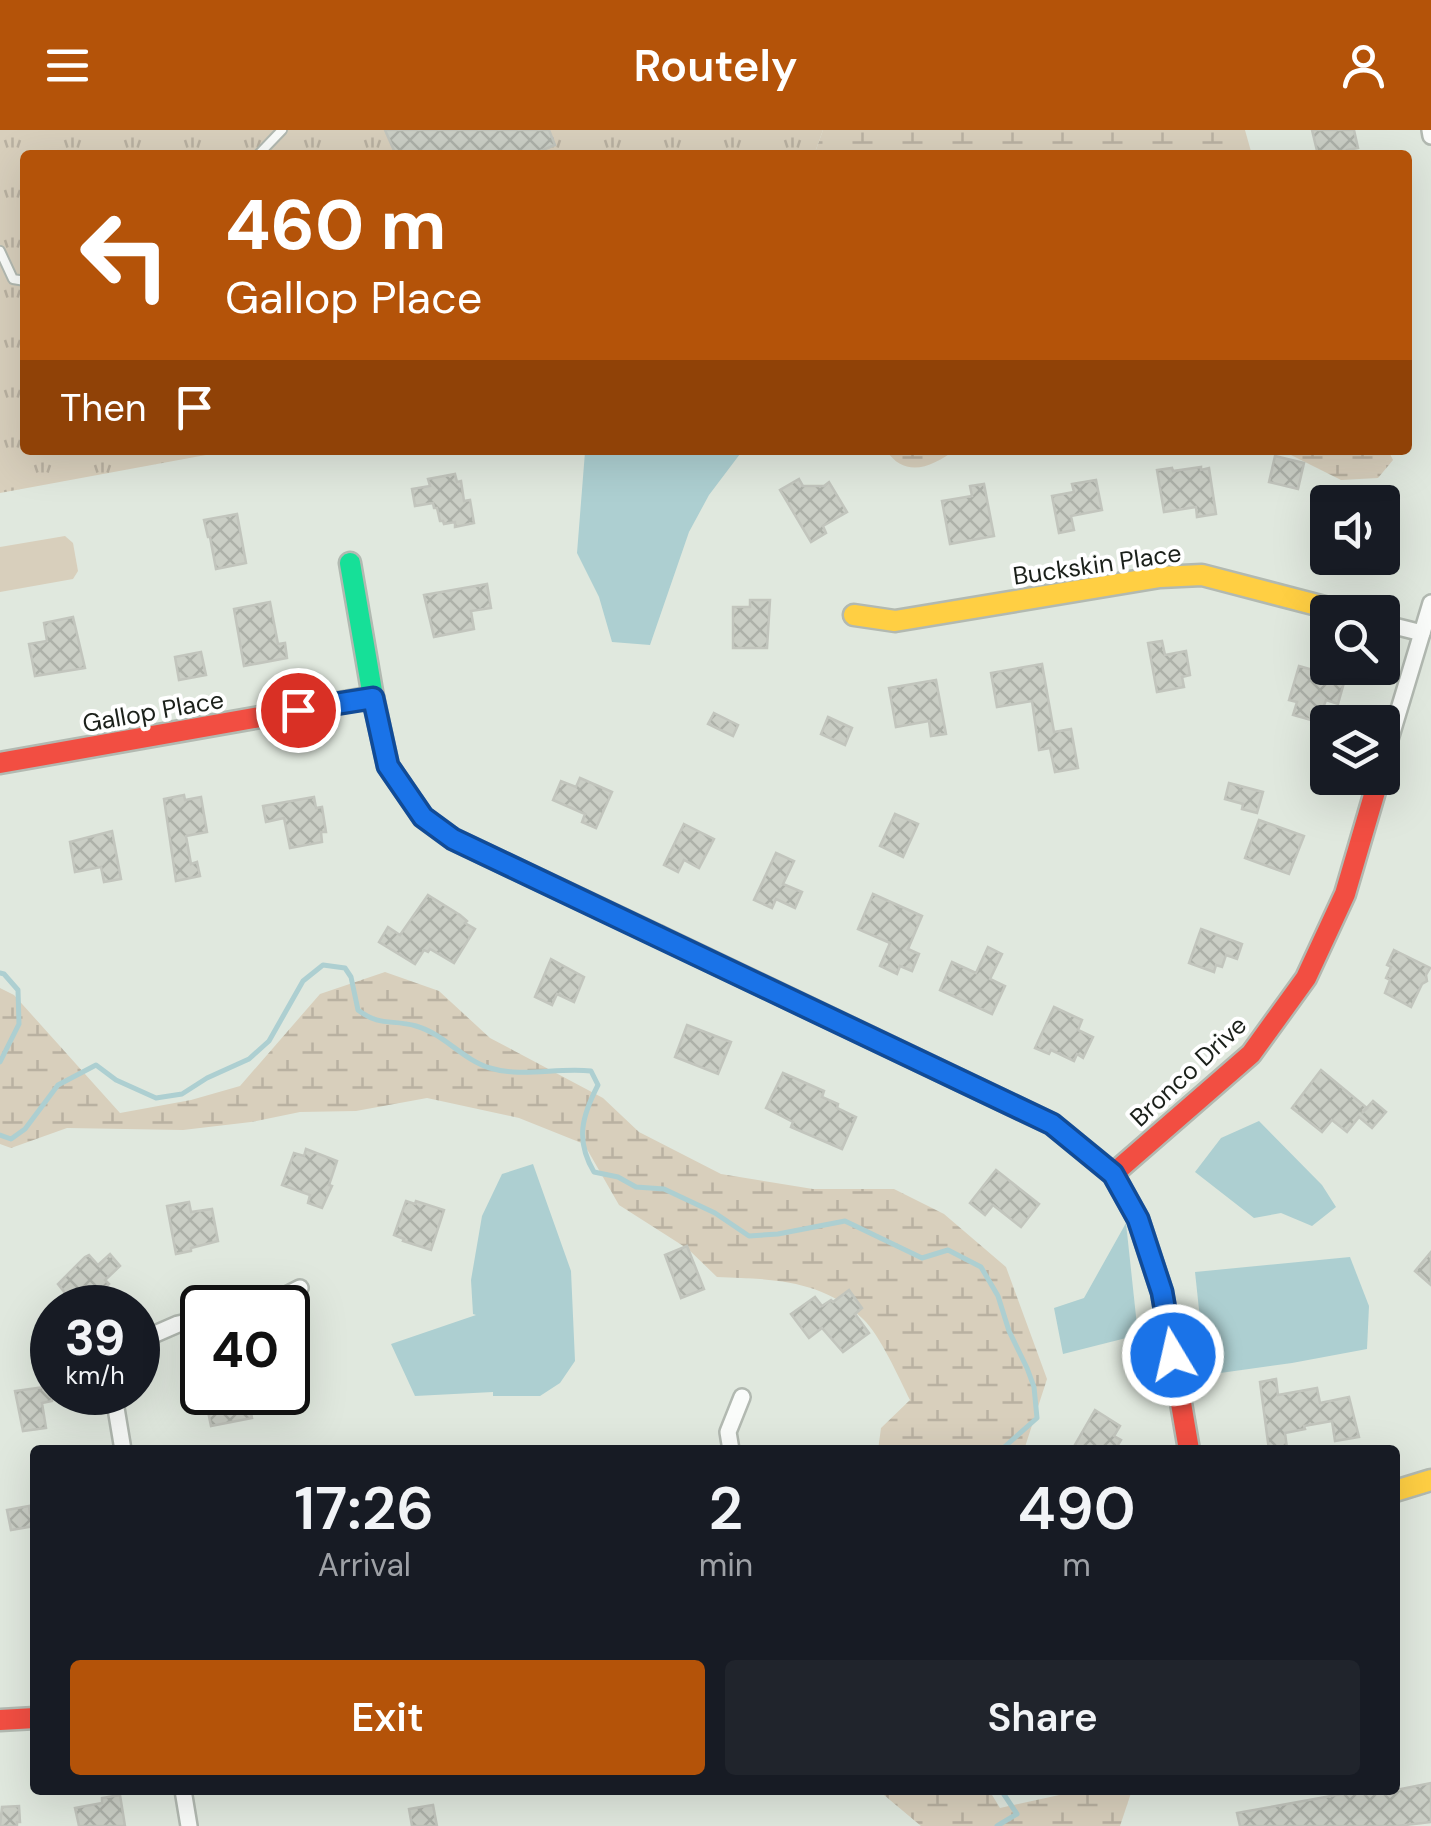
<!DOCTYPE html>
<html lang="en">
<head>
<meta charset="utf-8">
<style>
  :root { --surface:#171b24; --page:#20242c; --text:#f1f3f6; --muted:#9ea1a6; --accent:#b45309 }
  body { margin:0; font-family:"DM Sans",sans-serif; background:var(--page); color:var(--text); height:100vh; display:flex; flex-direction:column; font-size:38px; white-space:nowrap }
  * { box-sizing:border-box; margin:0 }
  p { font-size:32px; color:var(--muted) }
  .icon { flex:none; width:55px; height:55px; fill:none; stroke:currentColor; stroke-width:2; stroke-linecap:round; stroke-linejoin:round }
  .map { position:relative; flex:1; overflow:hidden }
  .sheet { position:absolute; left:30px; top:1315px; width:1370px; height:350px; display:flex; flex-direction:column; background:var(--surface); border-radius:10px; box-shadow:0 10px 40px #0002 }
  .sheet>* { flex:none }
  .top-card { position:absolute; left:20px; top:20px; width:1392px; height:305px; border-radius:10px; box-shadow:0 10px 40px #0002; background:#b45309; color:#fff; overflow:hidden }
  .fabs { position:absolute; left:1310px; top:355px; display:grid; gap:20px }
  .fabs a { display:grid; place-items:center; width:90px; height:90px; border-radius:10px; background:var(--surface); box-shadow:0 10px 40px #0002; font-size:50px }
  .speed { position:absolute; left:30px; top:1155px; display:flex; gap:20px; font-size:50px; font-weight:700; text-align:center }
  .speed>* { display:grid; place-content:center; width:130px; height:130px; border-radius:50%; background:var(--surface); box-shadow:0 10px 40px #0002; line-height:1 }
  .speed small { font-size:25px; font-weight:400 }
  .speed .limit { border:5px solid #111; border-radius:15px; background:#fff; color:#111 }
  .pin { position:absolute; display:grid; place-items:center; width:85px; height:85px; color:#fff; margin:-42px; border:5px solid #fff; border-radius:50%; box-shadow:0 2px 10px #0007 }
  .me { position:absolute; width:110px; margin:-55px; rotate:351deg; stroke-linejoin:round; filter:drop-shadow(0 0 8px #0008) }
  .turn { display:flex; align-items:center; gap:35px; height:210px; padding:0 40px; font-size:45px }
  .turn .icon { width:130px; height:130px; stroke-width:2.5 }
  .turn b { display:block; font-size:70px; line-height:85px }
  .then { display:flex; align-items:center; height:95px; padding:0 40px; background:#0003; gap:20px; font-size:38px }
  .eta { display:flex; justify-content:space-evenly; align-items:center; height:170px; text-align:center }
  .eta b { font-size:60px; font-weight:600; line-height:70px }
  .button { display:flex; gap:20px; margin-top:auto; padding:20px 40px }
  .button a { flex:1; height:115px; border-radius:10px; background:var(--accent); color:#fff; font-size:40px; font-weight:600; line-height:115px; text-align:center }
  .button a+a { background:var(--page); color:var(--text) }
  header { display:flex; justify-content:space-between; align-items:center; height:130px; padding:0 40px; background:var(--accent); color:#fff; font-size:45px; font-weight:600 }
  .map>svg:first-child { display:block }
</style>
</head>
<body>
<header><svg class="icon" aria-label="menu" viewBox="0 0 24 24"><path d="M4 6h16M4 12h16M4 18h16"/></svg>Routely<svg class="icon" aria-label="person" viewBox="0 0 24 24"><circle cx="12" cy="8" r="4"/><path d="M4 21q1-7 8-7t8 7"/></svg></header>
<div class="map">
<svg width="1431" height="1696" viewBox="0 0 1431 1696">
  <defs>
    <pattern id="wetland-marsh" width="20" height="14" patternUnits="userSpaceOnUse" patternTransform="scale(2.5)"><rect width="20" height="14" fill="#d8cfbc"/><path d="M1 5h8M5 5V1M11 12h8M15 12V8" fill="none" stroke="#b9b1a1"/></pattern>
    <pattern id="park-tufts" width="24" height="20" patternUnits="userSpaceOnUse" patternTransform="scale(2.5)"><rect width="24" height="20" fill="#d8cfbc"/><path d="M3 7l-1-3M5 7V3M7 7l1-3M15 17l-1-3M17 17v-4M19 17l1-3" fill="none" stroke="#b9b1a1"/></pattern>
    <pattern id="building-cross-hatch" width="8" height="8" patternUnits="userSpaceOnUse" patternTransform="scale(2.5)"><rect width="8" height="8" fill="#cacec5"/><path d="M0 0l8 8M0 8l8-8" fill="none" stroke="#adb1a9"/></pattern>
  </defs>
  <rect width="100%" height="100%" fill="#e0e8de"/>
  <path fill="#d8cfbc" d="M65,406L73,413L78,441L73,449L0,462V417Z"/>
  <g fill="url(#wetland-marsh)">
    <path d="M823,0H1245L1252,25H814Z"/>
    <path d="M886,320H955C932,337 905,349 886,320Z"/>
    <path d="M1281,320H1388L1393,330L1378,348L1341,350Z"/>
    <path d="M385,842L439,861L490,908L603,968L639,1002L721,1044L813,1059H894L944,1084L1006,1137L1047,1249L1024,1320H878L881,1298L910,1270C899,1248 880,1205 863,1189C822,1149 771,1149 717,1147L688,1119L619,1075L584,1014L519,988L427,968L356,981L300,982L251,992L183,1000L67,998L11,1018L0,1014V858L14,865L120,983L191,970L240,956L320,864Z"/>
    <path d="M878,1660H989L1000,1678L1082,1660H1132L1120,1696H921Z"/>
  </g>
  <path fill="url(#park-tufts)" d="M0,0H823L814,25H25V320H233L0,363Z"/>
  <g fill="#adcfd1">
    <path d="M590,320H743L709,365L689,402L650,515L612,512L599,467L577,423L585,322Z"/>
    <path d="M1259,991L1322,1055L1336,1077L1312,1096L1281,1083L1254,1088L1195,1042L1221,1008Z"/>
    <path d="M533,1034L571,1141L575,1231L560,1253L540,1266H493V1262L415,1266L391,1214L476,1185L473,1184L471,1150L482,1086L502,1044Z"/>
    <path d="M1126,1093L1138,1205L1063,1224L1054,1178L1084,1168Z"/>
    <path d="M1350,1127L1369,1176L1367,1219L1292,1233L1206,1245L1195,1142Z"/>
  </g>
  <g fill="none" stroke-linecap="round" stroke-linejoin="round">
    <g stroke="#adcfd1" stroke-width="5">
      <path d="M0,843L4,844L18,860L19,894L0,932"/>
      <path d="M0,1005L11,1009L25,999L58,955L96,935L116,950L156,968L182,964L207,948L249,929L269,911L303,851L323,835L345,838L351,847L358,880C380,897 392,889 416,896C444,904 463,930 490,938C522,948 558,937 591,941L598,955C582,986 575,1010 594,1042L618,1047L636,1057L664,1059L715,1083L749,1106L778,1104L845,1091L922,1128L948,1120L981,1137L998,1166L1009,1201L1027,1238L1034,1257L1037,1288L1001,1320"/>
      <path d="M997,1696L1017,1684L1001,1660"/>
    </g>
  </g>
  <g fill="url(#building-cross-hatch)" stroke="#c2c5bd" stroke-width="2.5">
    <path d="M385,0H549L555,15L531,25H396Z"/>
    <path d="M1312,0H1354L1358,18L1347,20L1348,25H1318Z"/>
    <path d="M1275,326L1304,333L1298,359L1269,352Z"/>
    <path d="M1201,337V340L1209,338L1216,384L1197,387L1196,377L1164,382L1157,340L1172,338L1173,341Z"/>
    <path d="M455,344L457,352L461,351L464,371L470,370L474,393L455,397V392L444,394L443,391H440L437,378H434L433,373L415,376L412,359L430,356L428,349Z"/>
    <path d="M799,349L803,356H824L829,352L847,382L823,396L826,403L811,412L780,360Z"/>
    <path d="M1096,350L1102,380L1071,386L1074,400L1059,403L1052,366L1074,362L1072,354Z"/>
    <path d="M984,354L994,406L950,414L942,371L972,366L970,356Z"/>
    <path d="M237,384L246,433L216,439L210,407H208L204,390Z"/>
    <path d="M487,454L491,478L471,481L474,499L434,507L424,465Z"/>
    <path d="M750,470H770L767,518H733V477H750Z"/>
    <path d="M270,472L278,514L285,513L287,528L244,536L234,479Z"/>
    <path d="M73,487L85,538L35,546L29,514L47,511L44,493Z"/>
    <path d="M1162,511L1165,525L1186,521L1190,545L1182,547L1184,557L1157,562L1148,513Z"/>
    <path d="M201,522L206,545L179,550L175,527Z"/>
    <path d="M1042,534L1054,602L1071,599L1078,638L1055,642L1050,618L1039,620L1032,571L997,577L991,543Z"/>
    <path d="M1299,536L1345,549L1338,574L1326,570L1318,592L1293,585L1297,572L1289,570Z"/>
    <path d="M936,550L946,604L931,606L929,591L896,597L889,558Z"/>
    <path d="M714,583L738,595L733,606L708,594Z"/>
    <path d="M828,587L852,598L845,615L821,604Z"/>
    <path d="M580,648L612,662L596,698L582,692L585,684L553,670L561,651L576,657Z"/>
    <path d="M1229,653L1263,662L1257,683L1242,679L1243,674L1225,669Z"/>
    <path d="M184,665L185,670L201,667L207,702L186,706L191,734L197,732L200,746L176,751L164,669Z"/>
    <path d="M314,667L316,678L322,677L326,702H321L322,712L290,718L284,688L266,692L263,676Z"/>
    <path d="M895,684L918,694L903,727L880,716Z"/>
    <path d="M1259,690L1304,706L1289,744L1245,728Z"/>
    <path d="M684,694L714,709L699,738L684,730L678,742L664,735Z"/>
    <path d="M112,701L121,749L104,752L101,737L75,742L70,712Z"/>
    <path d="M776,723L794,731L783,754L802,762L795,778L776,769L772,778L754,770Z"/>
    <path d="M873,764L922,786L908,819L919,824L912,841L900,836L897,844L880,836L890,813L858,799Z"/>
    <path d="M428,765L460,785L467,791L465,793L475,799L454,833L430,819L428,822L424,820L415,834L379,812L388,797L400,805Z"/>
    <path d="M1201,799L1242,814L1237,829L1226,825L1222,837L1216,835L1214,842L1189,833Z"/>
    <path d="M988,817L1002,824L990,849L1005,856L992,884L940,860L952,832L976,843Z"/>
    <path d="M1394,820L1430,838L1426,845L1427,851L1422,854L1411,877L1385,863L1390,850L1386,848L1391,837L1387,835Z"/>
    <path d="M551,829L584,847L574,872L557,864L552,875L535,867Z"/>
    <path d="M1054,877L1082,890L1078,900L1093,907L1083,928L1077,924L1074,931L1051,920L1049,924L1035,918Z"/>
    <path d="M687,895L731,912L718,944L675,927Z"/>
    <path d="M1321,940L1367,978L1362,983L1373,971L1386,982L1372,998L1359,987L1347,1002L1332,990L1322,1002L1292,978Z"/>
    <path d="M783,943L824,961L822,967L838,974L837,978L856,987L842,1019L791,997L793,992L766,978Z"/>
    <path d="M306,1019L337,1031L329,1055L332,1056L322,1078L308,1073L310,1065L282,1055L294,1023L304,1026Z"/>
    <path d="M996,1040L1039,1074L1021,1097L993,1075L985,1085L970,1073Z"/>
    <path d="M406,1071L415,1074L416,1071L444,1080L431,1120L403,1111L404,1109L394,1105Z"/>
    <path d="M189,1072L191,1082L212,1079L218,1111L191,1118V1121L176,1124L167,1076Z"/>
    <path d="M687,1116L704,1159L681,1168L665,1125Z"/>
    <path d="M1431,1122V1155L1415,1141Z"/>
    <path d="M110,1124L120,1136L105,1150L109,1154L92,1169L89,1165L76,1177L58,1154L85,1127L89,1125L98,1135Z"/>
    <path d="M849,1160L862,1178L855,1184L869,1203L843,1222L822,1198L809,1208L791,1184L815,1167L822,1176L831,1170L833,1172Z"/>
    <path d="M1276,1249L1278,1265L1317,1258L1320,1273L1349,1267L1359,1307L1335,1311L1332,1291L1304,1296L1305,1299L1285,1303L1287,1318L1269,1320L1260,1252Z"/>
    <path d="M52,1256V1271L42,1273L46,1298L23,1301L15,1261Z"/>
    <path d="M204,1262H247L252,1288L211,1296Z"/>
    <path d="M1095,1280L1120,1296L1114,1306L1121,1310L1115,1320H1072Z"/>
    <path d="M29,1376L30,1383L35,1382V1396L11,1400L7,1380Z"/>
    <path d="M1431,1653V1692L1397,1696H1240L1237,1683L1364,1660H1396Z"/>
    <path d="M120,1665L125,1696H79L75,1678L102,1673V1668Z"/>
    <path d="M433,1675L437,1696H412L409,1679Z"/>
    <path d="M19,1676L20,1692H17V1696H0L2,1677Z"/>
  </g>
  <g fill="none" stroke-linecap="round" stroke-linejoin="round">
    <defs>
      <g id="lane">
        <path d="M258,25L282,0"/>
        <path d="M0,121L13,149L25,151"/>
      </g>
      <g id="street">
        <path d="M1430,0L1431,6"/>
        <path d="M1382,493L1422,503"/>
        <path d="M1382,636L1431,473"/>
        <path d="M261,1178L300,1158"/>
        <path d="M138,1214L139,1211L178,1194L202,1189"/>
        <path d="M118,1262L116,1278L123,1320"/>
        <path d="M731,1320L728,1302L742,1267"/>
        <path d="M183,1660L189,1696"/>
      </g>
      <path id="fast" d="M350,433L373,567L388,636L423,687L453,709L658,806"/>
      <g id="slow">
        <path d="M854,485L895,491L1160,447L1202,445L1344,482"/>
        <path d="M1395,1361L1431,1350"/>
      </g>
      <g id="jam">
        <path d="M0,633L373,567"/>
        <path d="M658,806L1052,994L1113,1044L1138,1089L1162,1162L1189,1320"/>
        <path d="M1113,1044L1251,924L1306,848L1345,764L1379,648"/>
        <path d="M0,1590L35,1588"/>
      </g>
    </defs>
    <use href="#lane" stroke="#b2b9b1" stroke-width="12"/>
    <use href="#street" stroke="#b2b9b1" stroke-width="20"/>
    <use href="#fast" stroke="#b2b9b1" stroke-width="25"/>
    <use href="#slow" stroke="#b2b9b1" stroke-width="25"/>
    <use href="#jam" stroke="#b2b9b1" stroke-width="25"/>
    <use href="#lane" stroke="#fafcfa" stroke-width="8"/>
    <use href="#street" stroke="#fafcfa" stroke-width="15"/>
    <use href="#fast" stroke="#16e098" stroke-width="20"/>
    <use href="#slow" stroke="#ffcf43" stroke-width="20"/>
    <use href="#jam" stroke="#f24e42" stroke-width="20"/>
  </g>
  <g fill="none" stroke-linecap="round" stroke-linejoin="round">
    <defs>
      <path id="route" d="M298,580L373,568L388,636L423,687L453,709L1052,994L1113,1044L1138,1089L1162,1162L1173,1225"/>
    </defs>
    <use href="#route" stroke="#114b97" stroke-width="25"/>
    <use href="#route" stroke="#1a73e8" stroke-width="18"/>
  </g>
  <g text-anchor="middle" stroke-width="8" stroke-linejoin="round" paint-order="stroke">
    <g font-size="25" fill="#1b201a" stroke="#fff">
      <text transform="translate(1097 434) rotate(-8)" y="9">Buckskin Place</text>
      <text transform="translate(153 581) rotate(-10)" y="9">Gallop Place</text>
      <text transform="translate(1188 941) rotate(-43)" y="9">Bronco Drive</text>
    </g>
  </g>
</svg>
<div class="fabs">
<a><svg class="icon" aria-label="sound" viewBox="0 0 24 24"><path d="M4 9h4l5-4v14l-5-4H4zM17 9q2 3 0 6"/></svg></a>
<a><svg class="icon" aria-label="search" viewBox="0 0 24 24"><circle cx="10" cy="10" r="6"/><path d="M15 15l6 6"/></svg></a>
<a><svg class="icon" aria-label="layers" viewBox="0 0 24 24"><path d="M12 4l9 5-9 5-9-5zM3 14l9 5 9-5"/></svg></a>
</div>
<div class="speed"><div>39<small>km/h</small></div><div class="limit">40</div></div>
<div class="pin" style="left:298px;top:580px;background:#d93025"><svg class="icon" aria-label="arrive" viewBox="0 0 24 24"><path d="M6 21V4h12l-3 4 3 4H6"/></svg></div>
<svg class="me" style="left:1173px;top:1225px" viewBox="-20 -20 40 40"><circle r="17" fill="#1a73e8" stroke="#fff" stroke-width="3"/><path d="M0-11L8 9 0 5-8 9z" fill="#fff"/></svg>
<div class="top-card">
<div class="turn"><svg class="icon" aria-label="left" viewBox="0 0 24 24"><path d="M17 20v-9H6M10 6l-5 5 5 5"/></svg><div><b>460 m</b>Gallop Place</div></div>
<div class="then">Then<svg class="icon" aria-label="arrive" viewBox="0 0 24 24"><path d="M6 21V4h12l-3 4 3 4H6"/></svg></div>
</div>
<section class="sheet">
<div class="eta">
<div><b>17:26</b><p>Arrival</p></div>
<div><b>2</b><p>min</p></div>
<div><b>490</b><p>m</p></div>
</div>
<div class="button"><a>Exit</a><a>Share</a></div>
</section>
</div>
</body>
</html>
